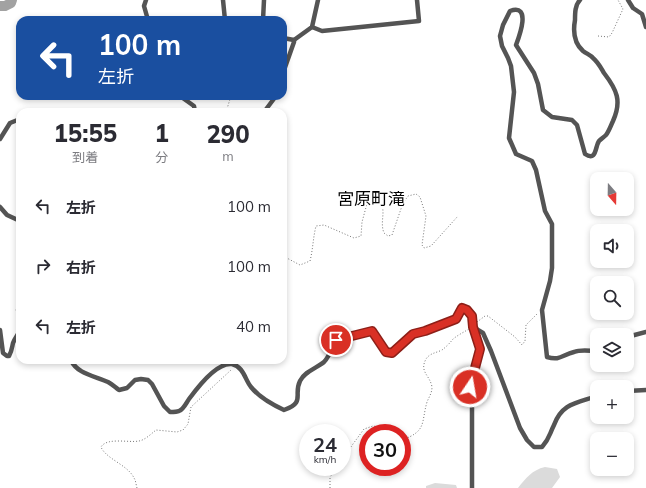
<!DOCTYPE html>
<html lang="ja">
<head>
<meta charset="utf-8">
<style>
  :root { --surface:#fff; --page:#f7f7f7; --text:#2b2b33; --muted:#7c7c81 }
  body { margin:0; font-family:Mulish,"Noto Sans JP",sans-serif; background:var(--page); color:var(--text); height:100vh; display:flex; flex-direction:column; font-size:15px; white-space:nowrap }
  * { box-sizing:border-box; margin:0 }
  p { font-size:13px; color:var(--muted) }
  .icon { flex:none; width:22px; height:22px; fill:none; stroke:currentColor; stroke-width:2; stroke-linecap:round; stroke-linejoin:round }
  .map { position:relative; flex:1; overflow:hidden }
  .details { position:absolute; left:16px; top:108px; width:271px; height:256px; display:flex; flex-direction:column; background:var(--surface); border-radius:12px; box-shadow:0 2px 6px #0003 }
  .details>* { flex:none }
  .hud { position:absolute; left:16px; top:16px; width:271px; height:84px; border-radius:12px; box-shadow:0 2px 6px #0003; background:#1a4fa0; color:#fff; overflow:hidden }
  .needle { width:26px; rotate:160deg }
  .buttons { position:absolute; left:590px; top:172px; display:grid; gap:8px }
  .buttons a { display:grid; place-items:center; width:44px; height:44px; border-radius:8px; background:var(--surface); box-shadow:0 2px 6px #0003; font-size:20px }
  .speed { position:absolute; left:299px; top:424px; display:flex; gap:8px; font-size:20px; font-weight:700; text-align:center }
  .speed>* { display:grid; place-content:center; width:52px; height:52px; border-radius:50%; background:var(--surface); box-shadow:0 2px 6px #0003; line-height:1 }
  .speed small { font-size:10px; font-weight:400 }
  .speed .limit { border:6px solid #d22; background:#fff; color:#111 }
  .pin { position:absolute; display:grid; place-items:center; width:34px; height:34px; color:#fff; margin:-17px; border:2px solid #fff; border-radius:50%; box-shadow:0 1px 4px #0007 }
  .me { position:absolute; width:44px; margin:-22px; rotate:12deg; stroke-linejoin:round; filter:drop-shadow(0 0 3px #0008) }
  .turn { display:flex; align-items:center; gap:14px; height:84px; padding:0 16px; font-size:18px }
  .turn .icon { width:52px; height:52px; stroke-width:2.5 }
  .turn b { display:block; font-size:28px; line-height:34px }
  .eta { display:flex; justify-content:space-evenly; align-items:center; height:68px; text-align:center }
  .eta b { font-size:24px; font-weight:800; line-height:28px }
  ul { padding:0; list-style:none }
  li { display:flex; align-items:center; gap:12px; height:60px; padding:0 16px }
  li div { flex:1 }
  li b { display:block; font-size:15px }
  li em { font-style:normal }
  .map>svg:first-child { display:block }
</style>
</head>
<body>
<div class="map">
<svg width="646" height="488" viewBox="0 0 646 488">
  <rect width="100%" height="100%" fill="#fff"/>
  <g fill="#dbdbdb">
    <path d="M545,467L557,469L560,477L552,488H518C526,478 532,470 545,467Z"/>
    <path d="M435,483L456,485L457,488H426V486Z"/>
  </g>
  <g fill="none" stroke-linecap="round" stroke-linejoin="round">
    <path stroke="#a2a2a2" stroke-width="10" d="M0,6H5L11,3L12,0"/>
    <g stroke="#767676" stroke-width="1" stroke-dasharray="1 2" stroke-linecap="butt">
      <path d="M598,36L609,37L612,33L623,9L618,0"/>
      <path d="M226,112L231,96"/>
      <path d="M283,256L300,265L310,261C313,249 313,238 316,226L324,225L354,238L361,236L362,222L368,200L372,197L378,198C388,211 379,220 384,233L388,236L392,235L403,203L408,196L416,194L420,197L426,216L422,245L424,248L431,246L458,216"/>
      <path d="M477,322L485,316H488L515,337L522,345L525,341L526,325L537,314"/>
      <path d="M402,440C427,431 421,423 427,402C429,397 432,393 432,387C430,375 419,372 426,359C430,353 436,353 442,350C446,347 450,343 453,339C458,335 464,332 469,329"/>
      <path d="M342,459L364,429L373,426L379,427L387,433"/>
      <path d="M137,488C136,485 136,481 134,478C128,465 106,459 101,447C107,437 129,443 139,441C145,440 151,434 156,430L177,432L183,430L188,424L191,407L231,370"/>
      <path d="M330,488V477L337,467"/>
    </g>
    <g stroke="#545454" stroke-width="4.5">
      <path d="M146,0L144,6L148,20"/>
      <path d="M223,0L225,20"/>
      <path d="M580,0C575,5 575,13 575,20C573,31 574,43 583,51C587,54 591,55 593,58C598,62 601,68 604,73C617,90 622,101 613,121C611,125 609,131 606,135C604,137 601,139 599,141C595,146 597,162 585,154L577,125L572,120L552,117L543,110L538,84L534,73L516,45C519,37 532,3 510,11L503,25L500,36L502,46L508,58L511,66L514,92L509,138L516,154L532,161L536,170L545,211L552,224V268L550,281L542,310L547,357C560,361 562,355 574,352C581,349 590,351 597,351"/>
      <path d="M628,0L633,8L642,14L646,27"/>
      <path d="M263,20L264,0"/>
      <path d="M312,27L322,31L419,21L417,0"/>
      <path d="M283,38L294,40L312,27L318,0"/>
      <path d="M283,73L294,42V40"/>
      <path d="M180,96L194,106L195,112"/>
      <path d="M264,112L276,96"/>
      <path d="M0,139L10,123L20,119"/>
      <path d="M0,207L7,215L20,221"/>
      <path d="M20,306L18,310L20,317"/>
      <path d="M473,327L483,333L491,351L520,428L527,440L534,447H542C550,438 549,435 554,425C562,403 577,403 597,396"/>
      <path d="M0,330L3,353L7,356H9C12,351 12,347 13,343C15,338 18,335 20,330"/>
      <path d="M627,337L646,332"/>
      <path d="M71,360C77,374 95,376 108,382C112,384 115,387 119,390L127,388L135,380L141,379L148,380L152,384L164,406L170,412C173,412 177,412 179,411C184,409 186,403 189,399C197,388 217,362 232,364C244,367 245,380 251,387C259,397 273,405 284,410C306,402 293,395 300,381C305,371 317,368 324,362C329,357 333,346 336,340L373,331L386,352L392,353L413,334L425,331L456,319L462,308L467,310L472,316L473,327L480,349L472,376L471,387L472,402V488"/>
      <path d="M627,391L646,390"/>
    </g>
  </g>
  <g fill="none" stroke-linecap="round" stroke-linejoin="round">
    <defs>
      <path id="route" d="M336,340L372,331L386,352L392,353L413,334L425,331L456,319L462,308L467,310L472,316L473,327L480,349L470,387"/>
    </defs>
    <use href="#route" stroke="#8d1f18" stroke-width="10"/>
    <use href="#route" stroke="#d93025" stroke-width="7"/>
  </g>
  <g text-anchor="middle" stroke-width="4" stroke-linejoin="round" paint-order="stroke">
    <g font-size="17" fill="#000" stroke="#fff">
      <text x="371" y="205">宮原町滝</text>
    </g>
  </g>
</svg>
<div class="buttons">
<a><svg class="needle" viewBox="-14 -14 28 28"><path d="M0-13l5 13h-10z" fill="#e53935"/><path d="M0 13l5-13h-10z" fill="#7c7c81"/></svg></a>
<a><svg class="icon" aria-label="sound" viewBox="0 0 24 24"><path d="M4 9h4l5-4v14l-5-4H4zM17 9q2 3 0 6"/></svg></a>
<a><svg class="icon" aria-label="search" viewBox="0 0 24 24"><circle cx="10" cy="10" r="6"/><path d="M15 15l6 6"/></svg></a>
<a><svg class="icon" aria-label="layers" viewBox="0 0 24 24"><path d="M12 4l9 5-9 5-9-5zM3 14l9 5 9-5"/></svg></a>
<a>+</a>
<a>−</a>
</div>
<div class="speed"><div>24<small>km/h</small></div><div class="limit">30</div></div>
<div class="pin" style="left:336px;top:340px;background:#d93025"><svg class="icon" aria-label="arrive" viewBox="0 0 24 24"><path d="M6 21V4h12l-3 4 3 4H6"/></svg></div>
<svg class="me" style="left:470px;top:387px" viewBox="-20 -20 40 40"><circle r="17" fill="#d93025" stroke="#fff" stroke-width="3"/><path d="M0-11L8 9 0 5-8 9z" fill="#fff"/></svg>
<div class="hud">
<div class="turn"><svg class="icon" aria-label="left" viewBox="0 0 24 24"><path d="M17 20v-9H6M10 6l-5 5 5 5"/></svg><div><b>100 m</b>左折</div></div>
</div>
<section class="details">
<div class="eta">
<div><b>15:55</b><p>到着</p></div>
<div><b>1</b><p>分</p></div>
<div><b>290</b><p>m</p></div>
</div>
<ul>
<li><svg class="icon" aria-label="left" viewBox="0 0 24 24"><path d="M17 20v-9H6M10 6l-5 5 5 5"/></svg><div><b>左折</b></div><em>100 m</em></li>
<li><svg class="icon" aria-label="right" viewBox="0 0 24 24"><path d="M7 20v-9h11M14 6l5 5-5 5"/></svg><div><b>右折</b></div><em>100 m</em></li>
<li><svg class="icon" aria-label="left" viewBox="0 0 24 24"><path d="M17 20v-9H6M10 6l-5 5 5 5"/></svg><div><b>左折</b></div><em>40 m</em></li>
</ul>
</section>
</div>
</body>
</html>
